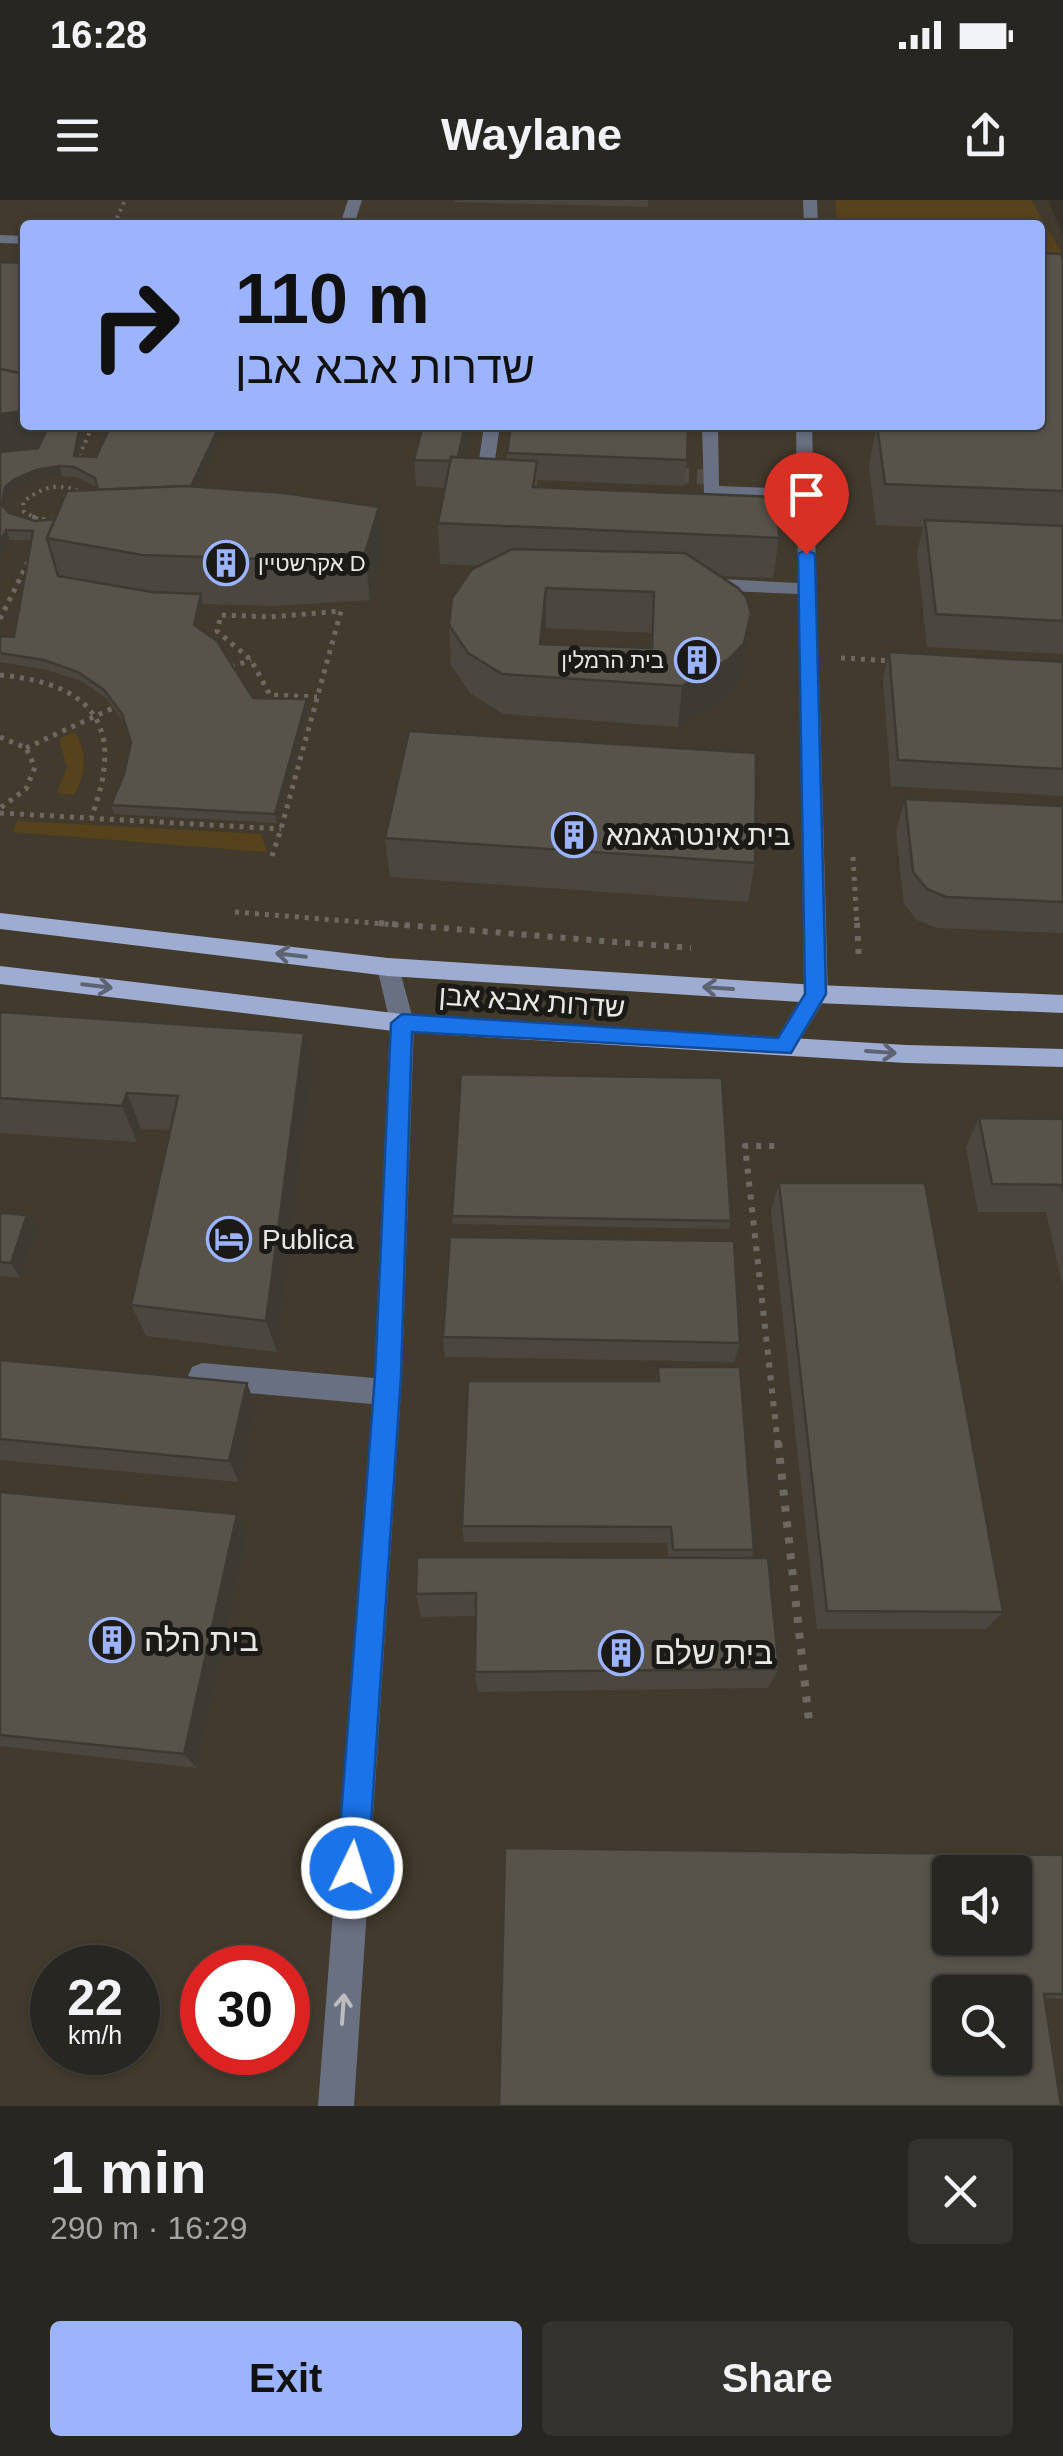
<!DOCTYPE html>
<html lang="en">
<head>
<meta charset="utf-8">
<style>
  :root { --surface:#282620; --page:#34322d; --text:#f1f3f6; --muted:#a5a5a5; --line:#44433e; --accent:#9cb4fd }
  body { margin:0; font-family:Arial,"Noto Sans Hebrew",sans-serif; background:var(--page); color:var(--text); height:100vh; display:flex; flex-direction:column; font-size:38px; white-space:nowrap }
  * { box-sizing:border-box; margin:0 }
  p { font-size:32px; color:var(--muted) }
  .icon { flex:none; width:55px; height:55px; fill:none; stroke:currentColor; stroke-width:2; stroke-linecap:round; stroke-linejoin:round }
  .map { position:relative; height:1906px; overflow:hidden }
  .side { display:flex; flex-direction:column; background:var(--surface); flex:1 }
  .side>* { flex:none }
  .top-card { position:absolute; left:20px; top:20px; width:1025px; height:210px; border-radius:10px; box-shadow:0 2px 8px #0004,0 0 0 2px var(--line); background:#9cb4fd; color:#111; overflow:hidden }
  .tools { position:absolute; left:932px; top:1655px; display:grid; gap:20px }
  .tools a { display:grid; place-items:center; width:100px; height:100px; border-radius:10px; background:var(--surface); box-shadow:0 2px 8px #0004,0 0 0 2px var(--line); font-size:50px }
  .speed { position:absolute; left:30px; top:1745px; display:flex; gap:20px; font-size:50px; font-weight:700; text-align:center }
  .speed>* { display:grid; place-content:center; width:130px; height:130px; border-radius:50%; background:var(--surface); box-shadow:0 2px 8px #0004,0 0 0 2px var(--line); line-height:1 }
  .speed small { font-size:25px; font-weight:400 }
  .speed .limit { border:15px solid #d22; background:#fff; color:#111 }
  .pin { position:absolute; display:grid; place-items:center; width:85px; height:85px; color:#fff; margin:-102px -42px; border-radius:50% 50% 50% 0; rotate:-45deg; box-shadow:0 0 10px #0007 }
  .pin .icon { rotate:45deg }
  .me { position:absolute; width:110px; margin:-55px; rotate:4deg; stroke-linejoin:round; filter:drop-shadow(0 0 8px #0008) }
  .turn { display:flex; align-items:center; gap:35px; height:210px; padding:0 50px; font-size:45px }
  .turn .icon { width:130px; height:130px; stroke-width:2.5 }
  .turn b { display:block; font-size:70px; line-height:85px }
  .round { display:grid; place-items:center; flex:none; width:105px; height:105px; border-radius:10px; background:var(--page) }
  .overview { display:flex; align-items:center; justify-content:space-between; height:170px; padding:0 50px }
  h1 { font-size:60px; font-weight:600; line-height:75px }
  .cta { display:flex; gap:20px; margin-top:auto; padding:20px 50px }
  .cta a { flex:1; height:115px; border-radius:10px; background:var(--accent); color:#111; font-size:40px; font-weight:600; line-height:115px; text-align:center }
  .cta a+a { background:var(--page); color:var(--text) }
  .status { display:flex; justify-content:space-between; align-items:center; height:70px; padding:0 50px; background:var(--surface); direction:ltr }
  .status svg { height:28px; fill:currentColor }
  header { display:flex; justify-content:space-between; align-items:center; height:130px; padding:0 50px; background:var(--surface); font-size:45px; font-weight:600 }
  .map>svg:first-child { display:block }
</style>
</head>
<body>
<div class="status"><b>16:28</b><svg viewBox="0 0 49 12"><path d="M0 12V9h3v3zM5 12V6h3v6zM10 12V3h3v9zM15 12V0h3v12zM26 1h20v11H26zM47 4h2v5h-2z"/></svg></div>
<header><svg class="icon" aria-label="menu" viewBox="0 0 24 24"><path d="M4 6h16M4 12h16M4 18h16"/></svg>Waylane<svg class="icon" aria-label="share" viewBox="0 0 24 24"><path d="M12 15V3M7 8l5-5 5 5M5 13v7h14v-7"/></svg></header>
<div class="map">
<svg width="1063" height="1906" viewBox="0 0 1063 1906">
  <rect width="100%" height="100%" fill="#36322a"/>
  <path fill="#423a2c" fill-rule="evenodd" d="M0,0H1048L1063,35V1906H0ZM25,25H1040V225H25ZM950,1672H1015V1738H950ZM52,1768H138V1852H52ZM202,1768H288V1852H202ZM950,1792H1015V1858H950Z"/>
  <g fill="#56431b">
    <path d="M835,0H1031L1063,55V90L1040,89V25H838Z"/>
    <path d="M75,532C88,554 86,573 74,595L57,593L67,567L59,539Z"/>
    <path d="M17,621L261,634L267,652L13,632Z"/>
  </g>
  <g fill="none" stroke-linecap="round" stroke-linejoin="round">
    <path stroke="#514d46" stroke-width="15" stroke-dasharray="15 8" stroke-linecap="butt" d="M651,274L709,277"/>
    <g stroke="#6d6962" stroke-width="4" stroke-dasharray="2.5 5" stroke-linecap="butt">
      <path d="M114,25L125,0"/>
      <path d="M79,256L93,225"/>
      <path d="M38,319L24,312L23,302C46,284 61,282 87,295V303L62,319"/>
    </g>
    <g stroke="#6d6962" stroke-width="5" stroke-dasharray="4 6" stroke-linecap="butt">
      <path d="M32,317L49,321L69,317"/>
      <path d="M0,419L30,358"/>
      <path d="M841,458L892,461"/>
      <path d="M231,467L251,460"/>
      <path d="M0,475C97,484 125,529 91,618"/>
      <path d="M0,537L26,548L35,567L26,589L0,608"/>
      <path d="M26,548L113,508"/>
      <path d="M0,613L281,629"/>
      <path d="M272,656L281,629L341,411L270,417L221,415L217,431L251,460L270,495L317,497"/>
      <path d="M853,657L857,726"/>
      <path d="M235,712L410,726"/>
    </g>
    <g stroke="#6d6962" stroke-width="6" stroke-dasharray="5 8" stroke-linecap="butt">
      <path d="M379,723L691,748"/>
      <path d="M857,723L859,760"/>
      <path d="M778,1245L745,946H782"/>
    </g>
    <path stroke="#6d6962" stroke-width="8" stroke-dasharray="6 10" stroke-linecap="butt" d="M778,1242L809,1521"/>
    <g fill="#697082" fill-rule="evenodd">
      <path d="M348,0H362L354,25H340Z"/>
      <path d="M803,0H817L818,25H804Z"/>
      <path d="M0,35L25,36V44L0,43Z"/>
      <path d="M484,225H500L494,267L486,272L478,267Z"/>
      <path d="M702,225H718L719,286L797,289L796,225H812L828,794L792,853H776L772,846L804,793L798,394L702,390L693,384L702,378L798,383L797,299L704,295Z"/>
      <path d="M388,758L399,767L414,823L402,1176L354,1906H318L372,1204L202,1189L192,1185L188,1176L192,1167L202,1163L374,1178L390,823L377,767Z"/>
    </g>
    <g fill="#9facd1" fill-rule="evenodd">
      <path d="M0,713L388,758L816,785L1063,795V813L816,803L388,776L0,729Z"/>
      <path d="M0,766L402,814L906,845L1063,849V867L906,863L402,832L0,784Z"/>
    </g>
  </g>
  <g fill="#4b4740" fill-rule="evenodd">
    <path d="M455,0H648V7L455,2Z"/>
    <path d="M1063,59V454L927,447L917,353L923,327L876,325L869,265L877,225L925,226L1040,225Z"/>
    <path d="M0,62L25,225H85L79,257L197,287L383,354L370,400L273,406L203,404L198,427L253,498L307,499L308,509L277,623L114,614L111,605L124,574L131,542L125,524L107,499L81,481L48,470L0,462V436L14,437L31,340H10L0,359ZM62,276L77,277L97,287L98,290L55,319L35,321L9,313L7,310L9,297L18,289L39,279Z"/>
    <path d="M507,253L687,260L684,286L537,280V287L779,338L773,378L720,376L745,454L738,484L724,499L678,527L503,514L470,493L451,465L449,425L481,366L440,364L438,323L445,288L416,286L414,260L465,258L507,260ZM546,428L651,433L650,448L544,444Z"/>
    <path d="M889,452L1063,462V596L891,586L883,479Z"/>
    <path d="M905,599L1063,606V733L936,728L917,720L904,704L896,631Z"/>
    <path d="M385,638L755,663L748,702L390,677Z"/>
    <path d="M0,812L312,870L277,1152L146,1136L131,1105L171,930L141,929L137,942L0,933Z"/>
    <path d="M979,918L1063,919V1088L1046,1012H978L966,947Z"/>
    <path d="M779,983L1003,1412L986,1429H817L771,1011Z"/>
    <path d="M0,1013L36,1031L20,1078L0,1076Z"/>
    <path d="M452,1016L731,1021L729,1029L453,1024Z"/>
    <path d="M443,1137L740,1143L734,1162L445,1157Z"/>
    <path d="M0,1160L256,1207L239,1282L0,1260Z"/>
    <path d="M658,1167L754,1350L751,1358L779,1469L768,1488L478,1492L475,1472L476,1416L421,1417L416,1394L668,1358L667,1343L464,1342L462,1326L656,1181Z"/>
    <path d="M0,1292L247,1334L197,1568L0,1546Z"/>
    <path d="M1063,1655V1799L1044,1798L499,1906Z"/>
  </g>
  <g fill="#3d3a34">
    <path d="M25,211V225H57L41,257L0,262V214Z"/>
    <path d="M80,225H85L77,266L74,256Z"/>
    <path d="M146,225H215L149,239Z"/>
    <path d="M220,225H226L176,334L174,324Z"/>
    <path d="M465,225H472L458,288L457,262Z"/>
    <path d="M59,266L62,276L39,279L18,289L9,297L6,315L2,305L5,287L15,279L36,270Z"/>
    <path d="M379,307L383,354L370,400L365,353Z"/>
    <path d="M6,330L10,340L0,359V343Z"/>
    <path d="M546,388V428L541,477L540,444Z"/>
    <path d="M201,394L203,404L196,434L194,425Z"/>
    <path d="M751,413L745,454L738,484L724,499L678,527L682,486Z"/>
    <path d="M307,499L308,509L277,623L275,614Z"/>
    <path d="M304,833L312,870L277,1152L266,1121Z"/>
    <path d="M127,893L141,929L137,942L122,906Z"/>
    <path d="M27,1015L36,1031L20,1078L11,1063Z"/>
    <path d="M247,1183L256,1207L239,1282L229,1261Z"/>
    <path d="M237,1314L247,1334L197,1568L184,1554Z"/>
  </g>
  <g fill="#57534a" stroke="#3d3a34" stroke-width="2.5" fill-rule="evenodd">
    <path d="M1040,53L1061,54L1063,59V291L885,284L877,225L925,226V225H1040Z"/>
    <path d="M0,62L25,63V174L0,169Z"/>
    <path d="M0,169L25,174V211L0,214Z"/>
    <path d="M49,225H80L74,256L96,257L111,225H146L147,230L174,225H220L191,286L98,290L95,278L74,267L59,266L36,270L15,279L5,287L2,305L9,313L35,321L55,319L47,338L58,376L152,392L201,394L194,425L217,441L253,498L307,499L275,614L111,605L124,574L131,542L122,514L104,490L78,472L44,460L0,453V436L14,437L33,331L6,330L0,343V252L38,248Z"/>
    <path d="M423,225H465L458,257H451L450,261L414,260Z"/>
    <path d="M511,225H688L687,260L507,253Z"/>
    <path d="M451,257L537,261L533,287L777,297L779,338L438,323Z"/>
    <path d="M186,286L284,293L379,307L365,353L265,359L142,355L47,338L67,291Z"/>
    <path d="M925,320L1063,326V421L936,414Z"/>
    <path d="M512,349L685,353L738,388L746,397L751,413L744,443L729,459L682,486L502,474L468,453L449,425L452,398L471,370ZM546,388L654,392L652,448L540,444Z"/>
    <path d="M889,452L1063,462V569L898,560Z"/>
    <path d="M409,531L756,553L755,663L385,638Z"/>
    <path d="M905,599L1063,606V702L946,697L927,689L913,672Z"/>
    <path d="M0,812L304,833L266,1121L131,1105L178,896L127,893L122,906L0,898Z"/>
    <path d="M461,874L722,878L731,1021L452,1016Z"/>
    <path d="M979,918L1063,919V992L1061,985L992,984Z"/>
    <path d="M779,983H925L1003,1412L827,1411Z"/>
    <path d="M0,1013L27,1015L11,1063L0,1062Z"/>
    <path d="M450,1037L734,1041L740,1143L443,1137Z"/>
    <path d="M0,1160L247,1183L229,1261L0,1239Z"/>
    <path d="M658,1167H740L754,1350H673L671,1327L462,1326L468,1181H659Z"/>
    <path d="M0,1292L237,1314L184,1554L0,1535Z"/>
    <path d="M417,1357L768,1358L779,1469L475,1472L476,1393L416,1394Z"/>
    <path d="M505,1648L1063,1655V1794H1044L1061,1906H499ZM950,1672H1015V1738H950ZM950,1792H1015V1858H950Z"/>
  </g>
  <defs><path id="oneway-shaft" d="M-6 0H5M1.5-3L5.5 0L1.5 3" fill="none" stroke-width="1.6" stroke-linecap="round" stroke-linejoin="round" transform="scale(2.5)"/></defs>
  <g stroke="#5e6374">
    <use href="#oneway-shaft" transform="translate(291 755) rotate(-173)"/>
    <use href="#oneway-shaft" transform="translate(97 786) rotate(7)"/>
    <use href="#oneway-shaft" transform="translate(718 788) rotate(-176)"/>
    <use href="#oneway-shaft" transform="translate(881 852) rotate(4)"/>
  </g>
  <use stroke="#bdbdc0" href="#oneway-shaft" transform="translate(343 1809) rotate(-86)"/>
  <path fill="#1a73e8" stroke="#114b97" stroke-width="2.5" d="M806,350L815,354L826,794L791,853L412,832L401,1176L368,1668L363,1679L352,1683L342,1679L337,1668L375,1176L391,823L402,814L778,838L805,794L798,354Z"/>
  <defs>
    <symbol id="building-ring" viewBox="-11 -11 22 22"><circle r="9.5" fill="#1c1a16" stroke="#9cb4fd" stroke-width="1.5"/><path d="M-4-6H4V6H1V3H-1V6H-4ZM-2.5-4.3h1.7v1.8h-1.7ZM.8-4.3h1.7v1.8H.8ZM-2.5-1h1.7V.8h-1.7ZM.8-1h1.7V.8H.8Z" fill="#9cb4fd"/></symbol>
    <symbol id="hotel-ring" viewBox="-11 -11 22 22"><circle r="9.5" fill="#1c1a16" stroke="#9cb4fd" stroke-width="1.5"/><path d="M-6-4.5h1.5V1H6V5H4.5V3h-9V5H-6ZM-4 0a1.8 1.8 0 1 1 3.6 0ZM.5 0V-2.5h3Q6-2.5 6 0Z" fill="#9cb4fd"/></symbol>
  </defs>
  <g fill-rule="evenodd">
    <use href="#building-ring" x="201" y="338" width="50" height="50"/>
    <use href="#building-ring" x="672" y="435" width="50" height="50"/>
    <use href="#building-ring" x="549" y="610" width="50" height="50"/>
    <use href="#hotel-ring" x="204" y="1014" width="50" height="50"/>
    <use href="#building-ring" x="87" y="1415" width="50" height="50"/>
    <use href="#building-ring" x="596" y="1428" width="50" height="50"/>
  </g>
  <g text-anchor="middle" stroke-width="10" stroke-linejoin="round" paint-order="stroke">
    <g font-size="22" fill="#eae7e2" stroke="#1c1a16" text-anchor="start">
      <text x="258" y="371">אקרשטיין D</text>
      <text x="664" y="468" text-anchor="end">בית הרמלין</text>
    </g>
    <g font-size="28" fill="#eae7e2" stroke="#1c1a16" text-anchor="start">
      <text x="606" y="645">בית אינטרגאמא</text>
      <text x="262" y="1049">Publica</text>
    </g>
    <g font-size="28" fill="#eae7e2" stroke="#1c1a16">
      <text transform="translate(532 801) rotate(4)" y="10">שדרות אבא אבן</text>
    </g>
    <g font-size="32" fill="#eae7e2" stroke="#1c1a16" text-anchor="start">
      <text x="144" y="1451">בית הלה</text>
      <text x="654" y="1464">בית שלם</text>
    </g>
  </g>
</svg>
<div class="tools">
<a><svg class="icon" aria-label="sound" viewBox="0 0 24 24"><path d="M4 9h4l5-4v14l-5-4H4zM17 9q2 3 0 6"/></svg></a>
<a><svg class="icon" aria-label="search" viewBox="0 0 24 24"><circle cx="10" cy="10" r="6"/><path d="M15 15l6 6"/></svg></a>
</div>
<div class="speed"><div>22<small>km/h</small></div><div class="limit">30</div></div>
<div class="pin" style="left:806px;top:354px;background:#d93025"><svg class="icon" aria-label="arrive" viewBox="0 0 24 24"><path d="M6 21V4h12l-3 4 3 4H6"/></svg></div>
<svg class="me" style="left:352px;top:1668px" viewBox="-20 -20 40 40"><circle r="17" fill="#1a73e8" stroke="#fff" stroke-width="3"/><path d="M0-11L8 9 0 5-8 9z" fill="#fff"/></svg>
<div class="top-card">
<div class="turn"><svg class="icon" aria-label="right" viewBox="0 0 24 24"><path d="M7 20v-9h11M14 6l5 5-5 5"/></svg><div><b>110 m</b>שדרות אבא אבן</div></div>
</div>
</div>
<section class="side">
<div class="overview"><div><h1>1 min</h1><p>290 m · 16:29</p></div><a class="round"><svg class="icon" aria-label="close" viewBox="0 0 24 24"><path d="M6 6l12 12M18 6L6 18"/></svg></a></div>
<div class="cta"><a>Exit</a><a>Share</a></div>
</section>
</body>
</html>
